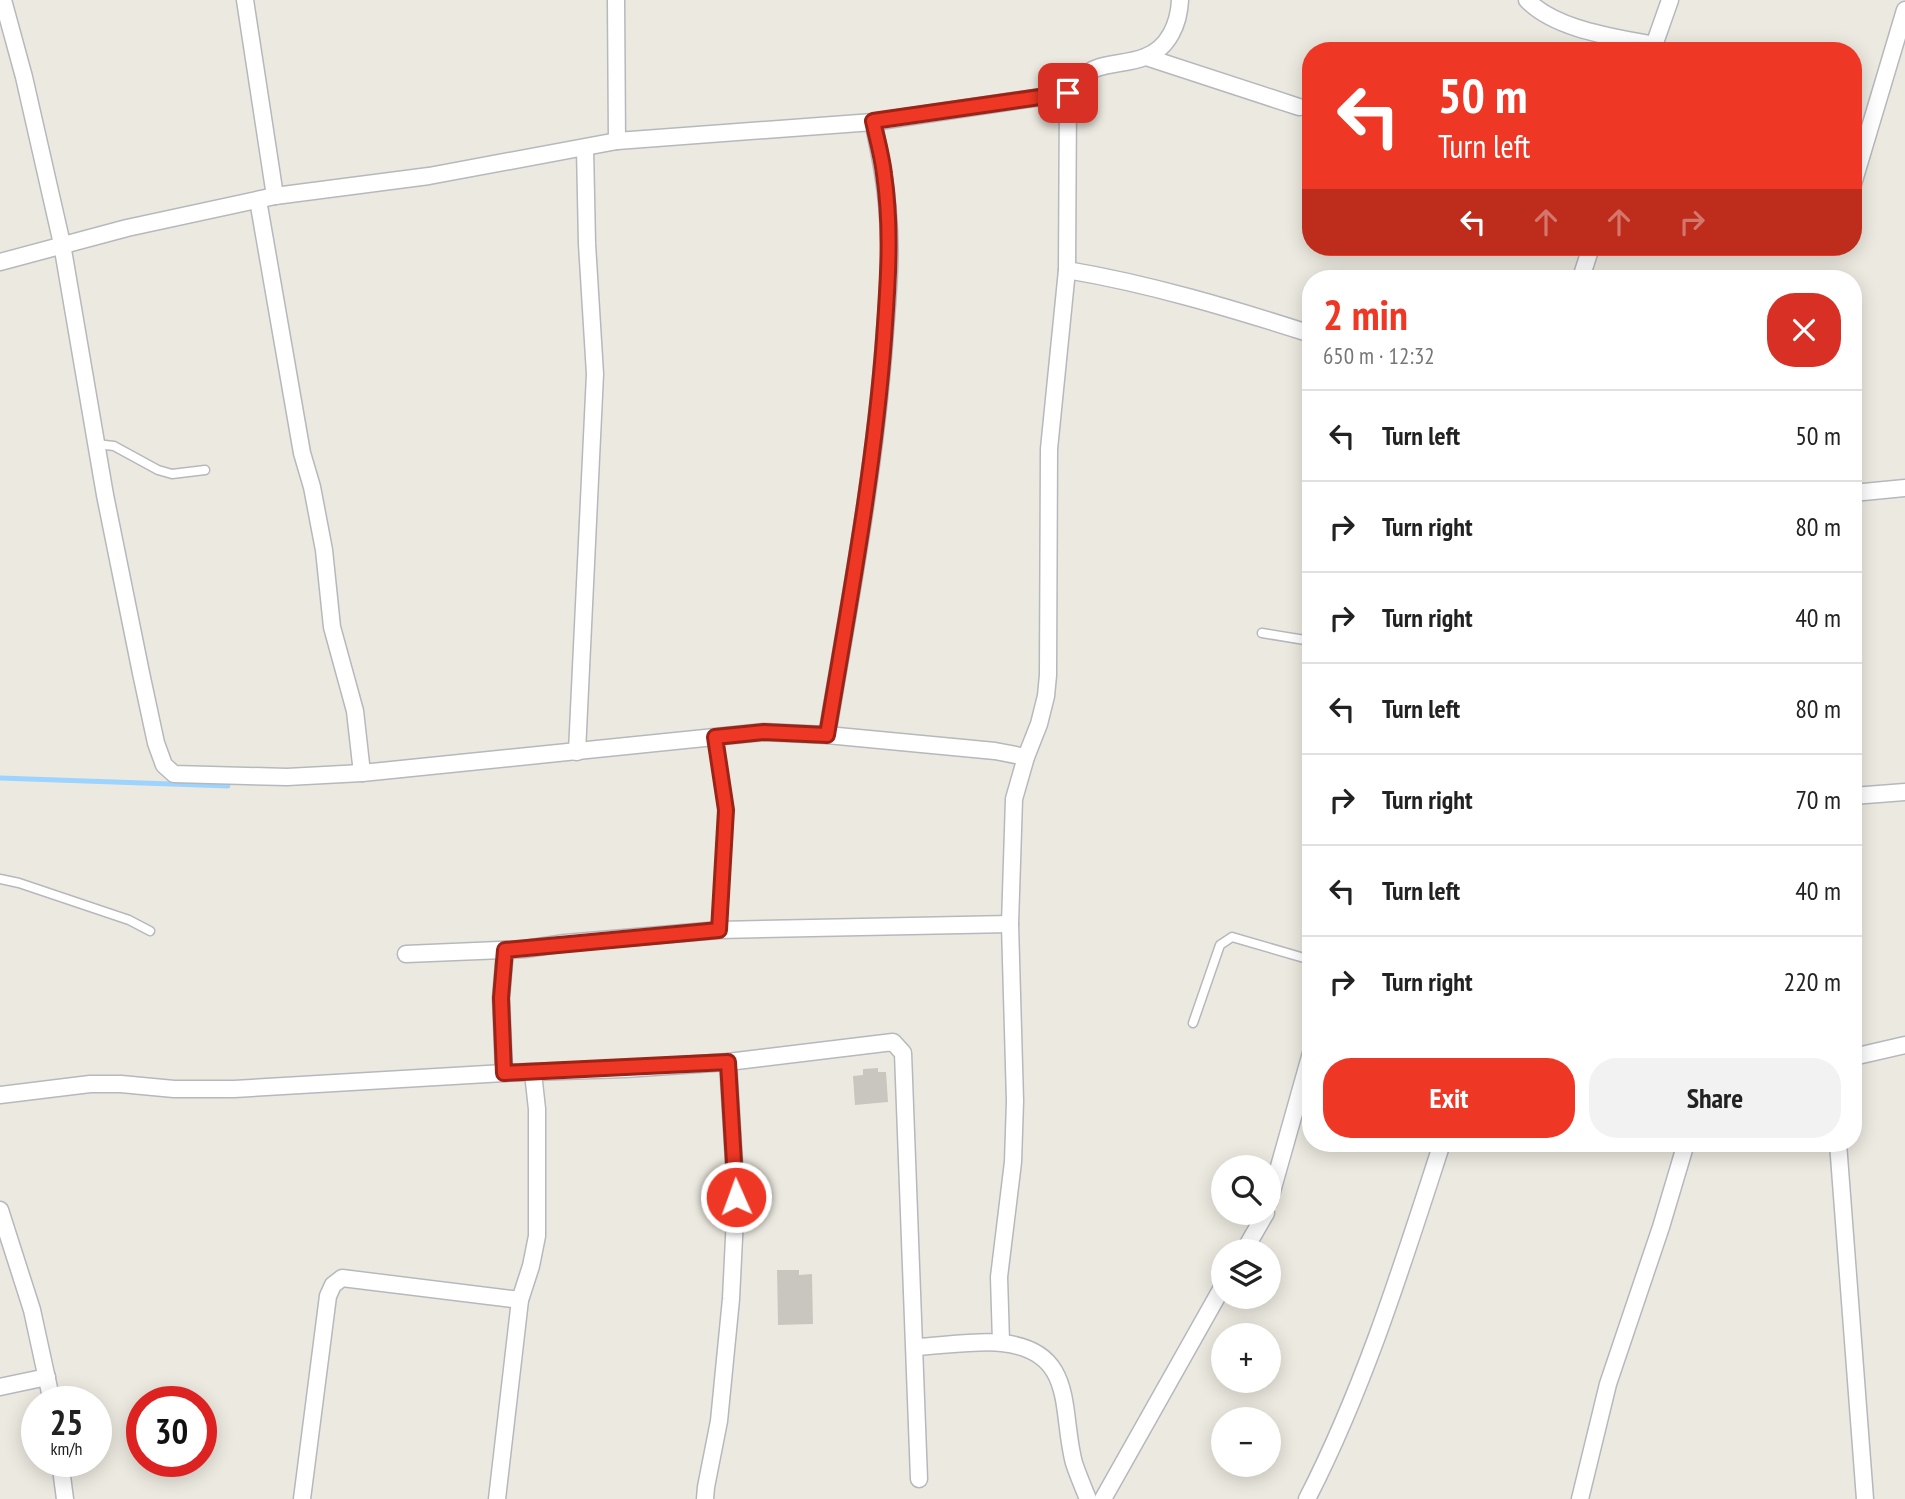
<!DOCTYPE html>
<html lang="en">
<head>
<meta charset="utf-8">
<style>
  :root { --surface:#fff; --page:#f2f2f2; --text:#222; --muted:#767676; --line:#e0e0e0; --accent:#ee3724 }
  body { margin:0; font-family:"PT Sans Narrow",sans-serif; background:var(--page); color:var(--text); height:100vh; display:flex; flex-direction:column; font-size:26px; white-space:nowrap }
  * { box-sizing:border-box; margin:0 }
  p { font-size:23px; color:var(--muted) }
  .icon { flex:none; width:38px; height:38px; fill:none; stroke:currentColor; stroke-width:2; stroke-linecap:round; stroke-linejoin:round }
  .map { position:relative; flex:1; overflow:hidden }
  .details { position:absolute; left:1302px; top:270px; width:560px; height:882px; display:flex; flex-direction:column; background:var(--surface); border-radius:28px; box-shadow:0 4px 18px #0003 }
  .details>* { flex:none }
  .guide { position:absolute; left:1302px; top:42px; width:560px; height:214px; border-radius:28px; box-shadow:0 4px 18px #0003; background:#ee3724; color:#fff; overflow:hidden }
  .buttons { position:absolute; left:1211px; top:1155px; display:grid; gap:14px }
  .buttons a { display:grid; place-items:center; width:70px; height:70px; border-radius:50%; background:var(--surface); box-shadow:0 4px 18px #0003; font-size:35px }
  .speed { position:absolute; left:21px; top:1386px; display:flex; gap:14px; font-size:35px; font-weight:700; text-align:center }
  .speed>* { display:grid; place-content:center; width:91px; height:91px; border-radius:50%; background:var(--surface); box-shadow:0 4px 18px #0003; line-height:1 }
  .speed small { font-size:18px; font-weight:400 }
  .speed .limit { border:10px solid #d22; background:#fff; color:#111 }
  .pin { position:absolute; display:grid; place-items:center; width:60px; height:60px; color:#fff; margin:-30px; border-radius:14px; box-shadow:0 4px 10px #0006 }
  .me { position:absolute; width:77px; margin:-38px; rotate:358deg; stroke-linejoin:round; filter:drop-shadow(0 0 5px #0008) }
  .turn { display:flex; align-items:center; gap:24px; height:147px; padding:0 21px; font-size:32px }
  .turn .icon { width:91px; height:91px; stroke-width:2.5 }
  .turn b { display:block; font-size:49px; line-height:60px }
  .lanes { display:flex; align-items:center; height:66px; padding:0 21px; background:#0003; justify-content:center; gap:35px; direction:ltr }
  .lanes .off { opacity:.35 }
  .round { display:grid; place-items:center; flex:none; width:74px; height:74px; border-radius:28px; background:var(--page) }
  .overview { display:flex; align-items:center; justify-content:space-between; height:119px; padding:0 21px }
  h1 { font-size:42px; font-weight:700; line-height:52px; color:var(--accent) }
  .button { display:flex; gap:14px; margin-top:auto; padding:14px 21px }
  .button a { flex:1; height:80px; border-radius:28px; background:var(--accent); color:#fff; font-size:28px; font-weight:700; line-height:80px; text-align:center }
  .button a+a { background:var(--page); color:var(--text) }
  ul { padding:0; list-style:none }
  li { display:flex; align-items:center; gap:21px; height:91px; padding:0 21px; border-top:2px solid var(--line) }
  li div { flex:1 }
  li b { display:block; font-size:26px }
  li em { font-style:normal }
  .map>svg:first-child { display:block }
</style>
</head>
<body>
<div class="map">
<svg width="1905" height="1499" viewBox="0 0 1905 1499">
  <rect width="100%" height="100%" fill="#eceae0"/>
  <g fill="none" stroke-linecap="round" stroke-linejoin="round">
    <path stroke="#9dd3ff" stroke-width="5" d="M0,778L228,786"/>
  </g>
  <g fill="#c9c6bf">
    <path d="M878,1068V1072H886L888,1102L855,1105L853,1076L863,1075V1069Z"/>
    <path d="M777,1270H799V1275L812,1274L813,1324L778,1325Z"/>
  </g>
  <g fill="none" stroke-linecap="round" stroke-linejoin="round">
    <defs>
      <g id="lane">
        <path d="M96,444L114,446L158,470L172,474L205,470"/>
        <path d="M1262,633L1311,641"/>
        <path d="M715,737L726,810L719,930"/>
        <path d="M0,879L19,883L129,920L150,931"/>
        <path d="M1193,1023L1220,945L1232,937L1311,960"/>
      </g>
      <g id="street">
        <path d="M3,0L24,77L62,244L105,495L141,673L156,743L164,765L174,774L287,777L362,773L764,732L827,735L995,751L1026,757"/>
        <path d="M245,0L275,196"/>
        <path d="M616,0L617,141"/>
        <path d="M1527,0C1556,30 1615,37 1654,45"/>
        <path d="M1652,51L1670,0"/>
        <path d="M1146,57L1299,107"/>
        <path d="M1853,184L1905,10"/>
        <path d="M258,200L302,453L312,487L324,550L332,627L355,711L362,773"/>
        <path d="M0,262L127,228L275,196L429,176L617,141L873,122L1068,93"/>
        <path d="M1067,270C1150,284 1230,308 1311,334"/>
        <path d="M1581,278L1591,247"/>
        <path d="M1853,493L1905,488"/>
        <path d="M827,735C849,605 874,475 884,344C887,302 892,258 888,216C886,184 880,153 873,122"/>
        <path d="M577,752L595,374L587,244L585,148"/>
        <path d="M1853,796L1905,792"/>
        <path d="M406,954L525,949L565,943L719,930L1010,924"/>
        <path d="M1853,1057L1905,1045"/>
        <path d="M504,1073L501,998L505,950"/>
        <path d="M0,1095L90,1084H121L174,1089H234L504,1073L625,1069L728,1062L893,1042L903,1053L919,1479"/>
        <path d="M1838,1143L1865,1499"/>
        <path d="M1269,1202L1311,1053"/>
        <path d="M0,1210L32,1310L52,1402"/>
        <path d="M1244,1251L1266,1213"/>
        <path d="M1001,1342L999,1277L1013,1162L1015,1101L1010,924L1014,799L1026,757L1039,724L1046,696L1048,675L1049,449L1067,270L1068,93C1076,83 1085,72 1097,68C1112,63 1130,63 1145,57C1169,48 1179,23 1180,0"/>
        <path d="M915,1347C940,1346 978,1340 1002,1343C1077,1351 1060,1411 1074,1463C1078,1475 1083,1487 1088,1499"/>
        <path d="M0,1387L47,1377"/>
        <path d="M60,1461L65,1499"/>
        <path d="M302,1499L328,1296L333,1285L342,1278L520,1300"/>
        <path d="M497,1499L520,1300L531,1266L537,1236V1109L533,1073"/>
        <path d="M705,1499L706,1487L719,1421L731,1299L736,1197L728,1062"/>
        <path d="M1103,1499L1223,1286"/>
        <path d="M1307,1499C1365,1386 1403,1263 1442,1143"/>
        <path d="M1580,1499L1608,1384L1661,1227L1686,1143"/>
      </g>
    </defs>
    <use href="#lane" stroke="#b6b8bd" stroke-width="11"/>
    <use href="#street" stroke="#b6b8bd" stroke-width="19"/>
    <use href="#lane" stroke="#fff" stroke-width="8"/>
    <use href="#street" stroke="#fff" stroke-width="16"/>
  </g>
  <g fill="none" stroke-linecap="round" stroke-linejoin="round">
    <defs>
      <path id="route" d="M736,1197L728,1062L504,1073L501,998L505,950L719,930L726,810L715,737L764,732L827,735C849,603 874,472 884,339C888,284 892,228 884,174C882,156 877,139 873,121L1068,93"/>
    </defs>
    <use href="#route" stroke="#9b2417" stroke-width="18"/>
    <use href="#route" stroke="#ee3724" stroke-width="12"/>
  </g>
</svg>
<div class="buttons">
<a><svg class="icon" aria-label="search" viewBox="0 0 24 24"><circle cx="10" cy="10" r="6"/><path d="M15 15l6 6"/></svg></a>
<a><svg class="icon" aria-label="layers" viewBox="0 0 24 24"><path d="M12 4l9 5-9 5-9-5zM3 14l9 5 9-5"/></svg></a>
<a>+</a>
<a>−</a>
</div>
<div class="speed"><div>25<small>km/h</small></div><div class="limit">30</div></div>
<div class="pin" style="left:1068px;top:93px;background:#d93025"><svg class="icon" aria-label="arrive" viewBox="0 0 24 24"><path d="M6 21V4h12l-3 4 3 4H6"/></svg></div>
<svg class="me" style="left:736px;top:1197px" viewBox="-20 -20 40 40"><circle r="17" fill="#ee3724" stroke="#fff" stroke-width="3"/><path d="M0-11L8 9 0 5-8 9z" fill="#fff"/></svg>
<div class="guide">
<div class="turn"><svg class="icon" aria-label="left" viewBox="0 0 24 24"><path d="M17 20v-9H6M10 6l-5 5 5 5"/></svg><div><b>50 m</b>Turn left</div></div>
<div class="lanes"><svg class="icon" aria-label="left" viewBox="0 0 24 24"><path d="M17 20v-9H6M10 6l-5 5 5 5"/></svg><svg class="icon off" aria-label="ahead" viewBox="0 0 24 24"><path d="M12 20V5M6 11l6-6 6 6"/></svg><svg class="icon off" aria-label="ahead" viewBox="0 0 24 24"><path d="M12 20V5M6 11l6-6 6 6"/></svg><svg class="icon off" aria-label="right" viewBox="0 0 24 24"><path d="M7 20v-9h11M14 6l5 5-5 5"/></svg></div>
</div>
<section class="details">
<div class="overview"><div><h1>2 min</h1><p>650 m · 12:32</p></div><a class="round" style="background:#d93025;color:#fff"><svg class="icon" aria-label="close" viewBox="0 0 24 24"><path d="M6 6l12 12M18 6L6 18"/></svg></a></div>
<ul>
<li><svg class="icon" aria-label="left" viewBox="0 0 24 24"><path d="M17 20v-9H6M10 6l-5 5 5 5"/></svg><div><b>Turn left</b></div><em>50 m</em></li>
<li><svg class="icon" aria-label="right" viewBox="0 0 24 24"><path d="M7 20v-9h11M14 6l5 5-5 5"/></svg><div><b>Turn right</b></div><em>80 m</em></li>
<li><svg class="icon" aria-label="right" viewBox="0 0 24 24"><path d="M7 20v-9h11M14 6l5 5-5 5"/></svg><div><b>Turn right</b></div><em>40 m</em></li>
<li><svg class="icon" aria-label="left" viewBox="0 0 24 24"><path d="M17 20v-9H6M10 6l-5 5 5 5"/></svg><div><b>Turn left</b></div><em>80 m</em></li>
<li><svg class="icon" aria-label="right" viewBox="0 0 24 24"><path d="M7 20v-9h11M14 6l5 5-5 5"/></svg><div><b>Turn right</b></div><em>70 m</em></li>
<li><svg class="icon" aria-label="left" viewBox="0 0 24 24"><path d="M17 20v-9H6M10 6l-5 5 5 5"/></svg><div><b>Turn left</b></div><em>40 m</em></li>
<li><svg class="icon" aria-label="right" viewBox="0 0 24 24"><path d="M7 20v-9h11M14 6l5 5-5 5"/></svg><div><b>Turn right</b></div><em>220 m</em></li>
</ul>
<div class="button"><a>Exit</a><a>Share</a></div>
</section>
</div>
</body>
</html>
